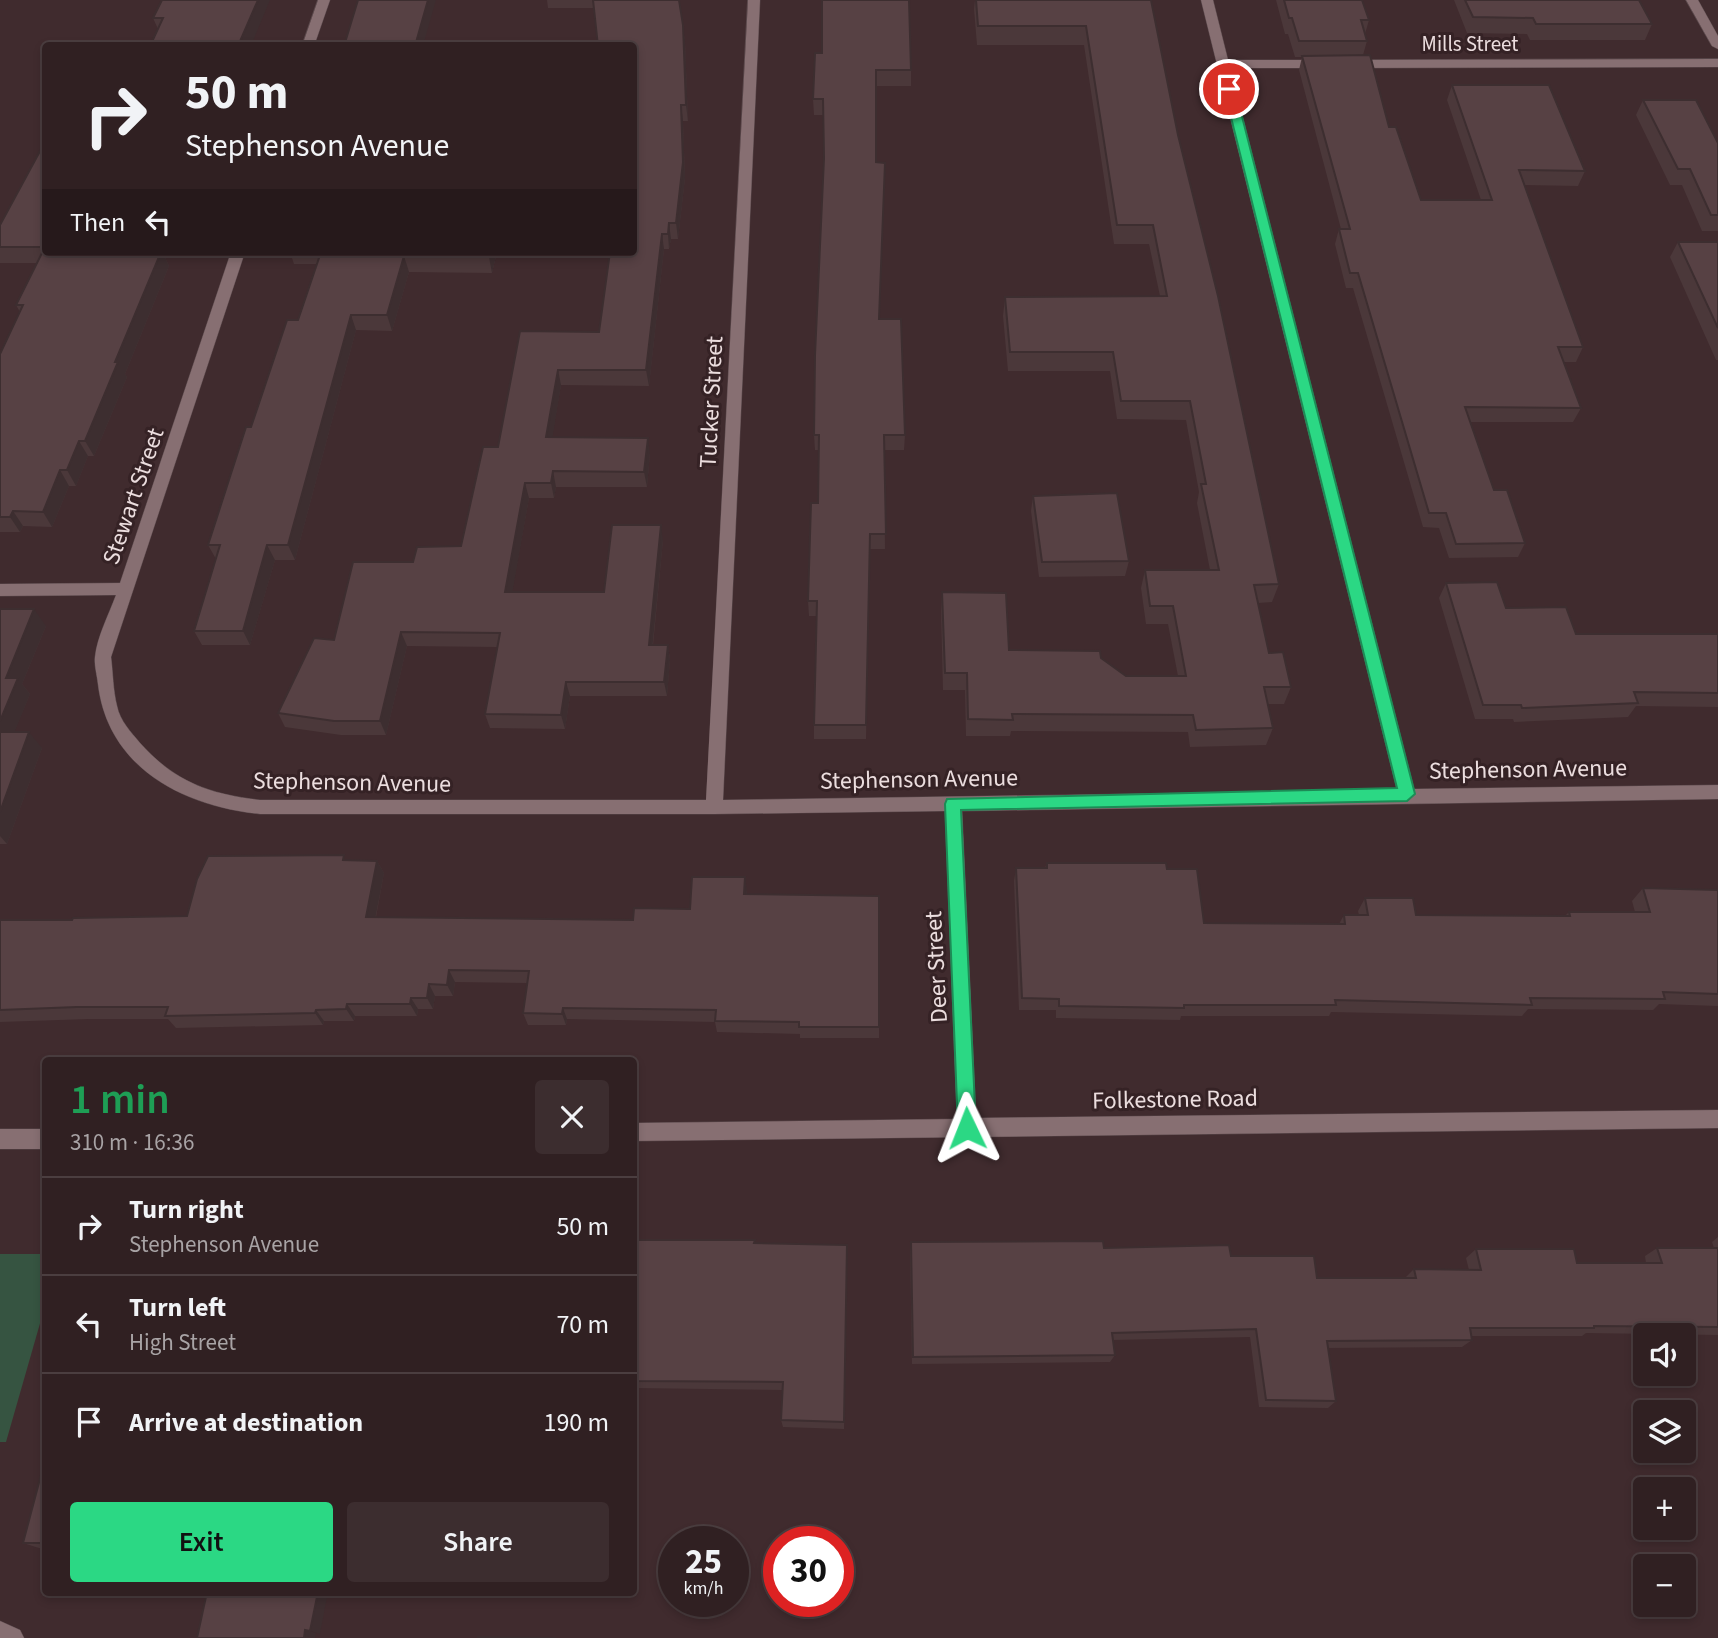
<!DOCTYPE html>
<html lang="en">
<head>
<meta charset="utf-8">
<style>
  :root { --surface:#302022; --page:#3c2d2f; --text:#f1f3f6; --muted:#a8a3a5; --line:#4b3e40; --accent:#2bd884 }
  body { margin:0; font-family:"Source Sans 3",sans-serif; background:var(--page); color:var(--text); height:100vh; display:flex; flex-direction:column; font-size:26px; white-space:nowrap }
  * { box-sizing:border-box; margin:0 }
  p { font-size:23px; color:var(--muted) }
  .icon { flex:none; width:38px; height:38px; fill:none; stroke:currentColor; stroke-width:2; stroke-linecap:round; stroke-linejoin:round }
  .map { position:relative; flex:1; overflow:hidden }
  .details { position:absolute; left:42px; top:1057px; width:595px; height:539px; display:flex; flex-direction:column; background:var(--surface); border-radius:7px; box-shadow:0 4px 10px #0003,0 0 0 2px var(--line) }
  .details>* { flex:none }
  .top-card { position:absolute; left:42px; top:42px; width:595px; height:214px; border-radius:7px; box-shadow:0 4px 10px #0003,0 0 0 2px var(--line); background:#302022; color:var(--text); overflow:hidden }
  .tools { position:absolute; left:1633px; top:1323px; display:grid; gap:14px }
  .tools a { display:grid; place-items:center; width:63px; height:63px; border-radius:7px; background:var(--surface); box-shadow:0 4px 10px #0003,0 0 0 2px var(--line); font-size:35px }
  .speed { position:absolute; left:658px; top:1526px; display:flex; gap:14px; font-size:35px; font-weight:700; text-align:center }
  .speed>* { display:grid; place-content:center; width:91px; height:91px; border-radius:50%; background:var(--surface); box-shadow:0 4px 10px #0003,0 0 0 2px var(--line); line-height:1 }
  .speed small { font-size:18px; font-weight:400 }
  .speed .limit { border:10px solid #d22; background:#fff; color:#111 }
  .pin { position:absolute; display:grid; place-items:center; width:60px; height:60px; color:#fff; margin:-30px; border:4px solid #fff; border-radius:50%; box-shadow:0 2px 7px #0007 }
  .me { position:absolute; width:77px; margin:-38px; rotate:358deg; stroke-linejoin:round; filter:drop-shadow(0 0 5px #0008) }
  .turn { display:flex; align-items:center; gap:24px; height:147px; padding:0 28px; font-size:32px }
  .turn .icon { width:91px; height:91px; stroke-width:2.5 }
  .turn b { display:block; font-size:49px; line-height:60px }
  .then { display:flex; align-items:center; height:66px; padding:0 28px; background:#0003; gap:14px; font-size:26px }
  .round { display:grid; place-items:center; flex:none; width:74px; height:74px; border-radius:7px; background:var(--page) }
  .overview { display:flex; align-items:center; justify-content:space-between; height:119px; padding:0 28px }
  h1 { font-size:42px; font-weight:600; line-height:52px; color:#1e9e55 }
  .action { display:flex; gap:14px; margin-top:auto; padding:14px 28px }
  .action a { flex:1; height:80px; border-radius:7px; background:var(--accent); color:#111; font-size:28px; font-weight:600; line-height:80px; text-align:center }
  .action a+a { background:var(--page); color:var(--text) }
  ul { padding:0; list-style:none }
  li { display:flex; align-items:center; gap:21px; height:98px; padding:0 28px; border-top:2px solid var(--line) }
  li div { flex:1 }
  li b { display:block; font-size:26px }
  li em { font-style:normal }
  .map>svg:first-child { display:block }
</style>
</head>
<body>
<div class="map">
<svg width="1718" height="1638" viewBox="0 0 1718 1638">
  <rect width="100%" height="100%" fill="#402b2e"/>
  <path fill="#365441" d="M0,1254H46L45,1306L6,1442H0Z"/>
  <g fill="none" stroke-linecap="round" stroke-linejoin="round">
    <defs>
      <g id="street">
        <path d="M318,0H330L314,46H302Z"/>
        <path d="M748,0H760L723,800L1397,790L1201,0H1213L1228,60H1323L1329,64L1323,68H1230L1414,789L1718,785V799L962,811L976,1118L1718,1110V1128L634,1141V1123L957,1119L945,811L714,814H260C183,806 108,768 98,684C97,675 94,665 95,657C97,637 109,614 116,595L0,596V584L120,583L231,252H245L111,657C113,673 113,690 117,706C120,721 131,732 140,743C175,782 209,794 260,800H706Z"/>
        <path d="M1686,0H1698L1718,36V49L1712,46Z"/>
        <path d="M1718,59V67L1351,68L1345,64L1351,60Z"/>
        <rect x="0" y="1129" width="46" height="20"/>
        <path d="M0,1621L20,1630L24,1638H0Z"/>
      </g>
    </defs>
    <use href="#street" stroke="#59484b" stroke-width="1"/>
    <use href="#street" fill="#876f72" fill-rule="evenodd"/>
  </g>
  <g fill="#4b383a">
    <path d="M162,0L251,46L158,29L153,18Z"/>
    <path d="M547,0H679L685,41L688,121H683L685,178L678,239H671L669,249H664L649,386L561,385L552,437L650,453L647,487H556L554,498H529L512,592H604L663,540L653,645H668L670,660L667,696H570L565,729L490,728L485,714L497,647L407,646L386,735H341L285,727L278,713L334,640L413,562L461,546L498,447L520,331L599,332L634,252L593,8H548Z"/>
    <path d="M975,0H1151L1178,135L1279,584L1272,602L1258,603L1269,653L1291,687L1284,704H1268L1273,728L1266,745L1190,747L1188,732L1011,731L1010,736H966L965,690H943L941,610L942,592L1009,650L1101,658L1126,676H1178L1168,624H1146L1141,588L1145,570H1210L1197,503L1199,492L1186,420L1117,419L1110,371H1008L1003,316L1005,297L1160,296L1149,244H1114L1084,45H977L974,9Z"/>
    <path d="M1276,0H1362L1369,20L1365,34L1367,41L1363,55L1389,127L1421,200H1481L1447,100L1452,85L1585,171L1578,186L1524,185L1583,347L1576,362H1564L1581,408L1573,422H1470L1494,490L1525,543L1518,557L1449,558L1439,528L1423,527L1353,288H1346L1335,244L1339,229H1341L1299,70L1302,57H1295L1288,34H1285Z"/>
    <path d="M1454,0H1639L1652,24L1645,40H1530L1527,34L1467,33Z"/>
    <path d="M822,53L911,70V86H876V162L880,319L905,435L904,450H884L885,549H870L866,739H814V725L817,616H809L808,601L818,503L819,450H815L814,435L824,158L823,115H814L813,99Z"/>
    <path d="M1643,100L1718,143V231H1702L1682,185H1670L1636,115Z"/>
    <path d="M46,140V252H164L163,253L169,266L125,374L127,377L94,456H88L76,486H69L52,527L23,526L20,532H0V354L20,312L16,305L37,263H0V225Z"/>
    <path d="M1678,242H1718V360H1716L1670,257Z"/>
    <path d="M290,252H497L492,273L409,272L392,331L356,330L295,560H275L250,645H202L194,631L216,559L208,545L251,427L298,320L317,264H294Z"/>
    <path d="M1033,496L1129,561L1125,576L1039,577L1031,511Z"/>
    <path d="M1446,583L1506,608L1576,634H1718V707L1636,706L1628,717L1514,722L1513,719H1475L1439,598Z"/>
    <path d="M0,609L46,626L22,684L30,694L14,732L42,748L7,844H0Z"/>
    <path d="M347,860L377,861L384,873L376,917L633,920L690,909L747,890V894L879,896V1038H800V1034L717,1032L715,1022L567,1019L566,1025H528L523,1013L528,983L455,982L453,996H435L433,1009H418L417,1016H355L354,1021H324L323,1025L176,1028L168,1019H89L0,1022V920H72L187,916Z"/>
    <path d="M1047,863L1167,869L1204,923L1339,924L1344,915H1359L1358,911L1365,898L1416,915L1565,916L1569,912H1635L1632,901L1643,888L1718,890V1006L1659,1004L1653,1010L1528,1009L1522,1016L1331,1012L1329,1016H1181L1180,1020L1056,1018V1010H1019L1014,881L1016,868H1045Z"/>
    <path d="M1718,1237V1335L1586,1333L1582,1336H1471L1472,1340L1462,1347L1328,1348L1336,1401L1328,1408L1259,1407L1250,1337L1113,1340L1115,1355L1110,1362L912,1364L910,1250L911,1242L1104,1248L1231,1256L1317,1278H1405L1414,1269L1469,1270L1466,1258L1476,1249L1577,1263H1646L1645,1256L1657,1248H1714L1712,1242Z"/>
    <path d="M634,1240L847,1245L844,1429L783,1427L781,1420L783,1390L634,1388Z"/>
    <path d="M46,1456V1548H39L23,1543Z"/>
  </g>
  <g fill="#3d2e30">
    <path d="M258,0H270L251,46H238Z"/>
    <path d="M428,0H436L423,46H415Z"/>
    <path d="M683,25L685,41L688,121L686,105Z"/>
    <path d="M681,105L683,121L685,178L678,239L676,223Z"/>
    <path d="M669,223L671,239L669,249L668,234Z"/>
    <path d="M662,234L664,249L649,386L646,370Z"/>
    <path d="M152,252H164L163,253L169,266L125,374L127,377L94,456L85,441L115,362Z"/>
    <path d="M490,252H497L492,273L489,257Z"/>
    <path d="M404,256L409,272L392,331L387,315Z"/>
    <path d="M351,315L356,330L295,560L288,545Z"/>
    <path d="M558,370L561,385L550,453L546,437Z"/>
    <path d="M648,438L650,453L647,487L644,472Z"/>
    <path d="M79,441L88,456L76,486L67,470Z"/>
    <path d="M60,470L69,486L52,527L43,512Z"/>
    <path d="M553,471L556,487L554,498L551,483Z"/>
    <path d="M525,483L529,498L510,606L505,592Z"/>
    <path d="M13,511L23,526L20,532L10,517Z"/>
    <path d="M661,525L663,540L651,660L649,645Z"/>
    <path d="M267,545L275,560L250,645L243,631Z"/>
    <path d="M34,609L46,626L22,684L30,694L8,748L0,738V721L6,678Z"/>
    <path d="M401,632L407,646L386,735L380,721Z"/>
    <path d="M668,645L670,660L667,696L664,682Z"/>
    <path d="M566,682L570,696L565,729L561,715Z"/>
    <path d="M29,732L42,748L7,844L0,836V812Z"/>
    <path d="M377,861L384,873L373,930L366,917Z"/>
    <path d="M745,877L747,890L746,907L744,894Z"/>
    <path d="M449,970L455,982L453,996L447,985Z"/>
    <path d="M429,984L435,996L433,1009L427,998Z"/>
    <path d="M411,998L418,1009L417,1016L410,1004Z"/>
    <path d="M347,1004L355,1016L354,1021L346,1009Z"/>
    <path d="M563,1008L567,1019L566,1025L562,1014Z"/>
    <path d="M316,1010L324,1021L323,1025L315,1013Z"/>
    <path d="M318,1592H328L320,1634L310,1631Z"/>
    <path d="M305,1630L316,1633L315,1638H304Z"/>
  </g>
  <g fill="#574144" stroke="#3d2e30" stroke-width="2">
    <path d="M162,0H258L238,46H150L163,18H153Z"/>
    <path d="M358,0H428L415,46H344Z"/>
    <path d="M593,0H679L683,25L686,105H681L683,162L676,223H669L668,234H662L646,370H558L546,437L648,438L644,472L553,471L551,483H525L505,592H604L612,525H661L649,645H668L664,682H566L561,715L485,714L500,633L401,632L380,721H334L278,713L314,638L334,640L353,562H413L417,547L461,546L483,447H498L520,331L599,332L610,252H634V46H598Z"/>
    <path d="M822,0H909L911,70H876V162L885,163L879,319H901L905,435H884L886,534H870L866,725H814L817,601H808L811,503H818L819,435H814L815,355L824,158L823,99H813L815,53H822Z"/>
    <path d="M976,0H1151L1178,135L1218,296L1279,584L1254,585L1269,653L1283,652L1291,687H1264L1273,728L1196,730L1193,715L1012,714L1013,720L968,719L967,673H945L942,592L1006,593L1009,650L1100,651L1101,658L1126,676H1186L1173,606H1150L1145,570H1219L1201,484H1206L1190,401H1121L1113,352H1010L1005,297L1167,296L1153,225H1117L1086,26H978Z"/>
    <path d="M1284,0H1362L1369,20H1361L1367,41H1299L1292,18H1289Z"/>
    <path d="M1465,0H1639L1652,24H1536L1533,18L1473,17Z"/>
    <path d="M1370,55L1389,127H1396L1421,200H1492L1452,85H1549L1585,171L1519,170L1583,347H1558L1581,408L1465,407L1494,490H1507L1525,543L1456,544L1446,513H1429L1358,273H1350L1339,229H1350L1302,56Z"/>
    <path d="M1643,100H1696L1718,143V215H1711L1690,169H1678Z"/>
    <path d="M46,140V252H161L115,362H118L85,441H79L67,470H60L43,512L13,511L10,517H0V354L23,305H16L45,247H0V225Z"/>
    <path d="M1678,242H1718V328Z"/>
    <path d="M321,252H490L489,257L404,256L387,315H351L288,545H267L243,631H194L220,545H208L246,427H251L287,320H298Z"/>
    <path d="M1117,493L1129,561L1042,562L1033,496Z"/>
    <path d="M1497,582L1506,608L1566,607L1576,634H1718V693L1634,692L1638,703L1522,708L1521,705H1483L1446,583Z"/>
    <path d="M0,609H34L6,678H18L0,721Z"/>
    <path d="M0,732H29L0,812Z"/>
    <path d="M344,855L343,860L377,861L366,917L633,920L634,908L690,909L692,877H745L744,894L879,896V1027H799V1022L715,1021L716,1010L563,1008L562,1014L523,1013L529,971L449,970L447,985L429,984L427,998H411L410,1004H347L346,1009L316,1010L315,1013L165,1016L168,1007H77L0,1010V920H72L73,918L187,916L197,879L208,856Z"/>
    <path d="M1047,863H1166L1167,869H1197L1204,923L1345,924L1344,915H1368L1365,898H1413L1416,915L1570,916L1569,912H1650L1643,888L1718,890V994L1663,992L1665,999L1530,998L1532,1005L1335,1000L1336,1005H1184V1008L1059,1006V999L1022,998L1016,868H1047Z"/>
    <path d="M634,1240H755L754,1243L847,1245L844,1422L781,1420L783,1382L634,1381Z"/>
    <path d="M1103,1241L1104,1248L1229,1245L1231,1256H1314L1317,1278H1416L1414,1269L1481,1270L1476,1249H1574L1577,1263H1662L1657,1248H1718V1327L1594,1326V1328H1470L1472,1340L1327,1341L1336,1401L1266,1400L1256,1329L1112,1333L1115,1355L913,1357L911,1242Z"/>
    <path d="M46,1456V1543H23Z"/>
    <path d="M207,1592H318L310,1631L305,1630L304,1638H197Z"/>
    <path d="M478,1637L556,1638H478Z"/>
  </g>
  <path fill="#2bd884" stroke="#1c8c56" stroke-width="2" d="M1225,87L1235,89L1415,794L1407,801L961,810L976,1128L974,1134L967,1137L961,1134L958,1128L945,804L947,799L1397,788L1224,89Z"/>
  <g text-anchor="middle" stroke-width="6" stroke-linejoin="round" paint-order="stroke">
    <g font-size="21" fill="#ebddde" stroke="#352225">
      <text x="1470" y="51">Mills Street</text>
    </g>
    <g font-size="24" fill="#ebddde" stroke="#352225">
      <text transform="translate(711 402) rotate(-87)" y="8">Tucker Street</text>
      <text transform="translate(133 496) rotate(-71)" y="8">Stewart Street</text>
      <text transform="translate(1528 769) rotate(-1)" y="8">Stephenson Avenue</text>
      <text transform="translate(919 779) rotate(-1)" y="8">Stephenson Avenue</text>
      <text transform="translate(352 782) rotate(1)" y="8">Stephenson Avenue</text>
      <text transform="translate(936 967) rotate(-93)" y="8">Deer Street</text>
      <text transform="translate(1175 1099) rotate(-1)" y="8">Folkestone Road</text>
    </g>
  </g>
</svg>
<div class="tools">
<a><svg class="icon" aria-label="sound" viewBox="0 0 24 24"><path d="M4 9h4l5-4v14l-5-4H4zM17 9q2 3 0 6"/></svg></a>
<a><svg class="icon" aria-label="layers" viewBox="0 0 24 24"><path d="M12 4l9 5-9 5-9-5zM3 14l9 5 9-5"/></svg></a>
<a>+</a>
<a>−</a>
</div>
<div class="speed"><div>25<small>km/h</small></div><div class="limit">30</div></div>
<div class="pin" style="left:1229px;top:89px;background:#d93025"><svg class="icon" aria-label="arrive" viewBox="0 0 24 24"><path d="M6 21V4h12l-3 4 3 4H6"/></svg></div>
<svg class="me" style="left:967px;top:1128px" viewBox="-20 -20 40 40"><path d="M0-17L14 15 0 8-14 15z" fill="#2bd884" stroke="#fff" stroke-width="4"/></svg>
<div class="top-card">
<div class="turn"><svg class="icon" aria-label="right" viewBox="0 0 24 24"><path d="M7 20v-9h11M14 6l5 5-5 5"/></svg><div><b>50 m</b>Stephenson Avenue</div></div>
<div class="then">Then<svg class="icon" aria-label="left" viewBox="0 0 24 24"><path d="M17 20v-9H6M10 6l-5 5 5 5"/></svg></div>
</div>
<section class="details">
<div class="overview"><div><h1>1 min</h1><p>310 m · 16:36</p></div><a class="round"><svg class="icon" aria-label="close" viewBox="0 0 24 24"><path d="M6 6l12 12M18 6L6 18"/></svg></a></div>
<ul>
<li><svg class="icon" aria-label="right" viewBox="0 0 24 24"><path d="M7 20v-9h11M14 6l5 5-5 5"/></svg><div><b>Turn right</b><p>Stephenson Avenue</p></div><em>50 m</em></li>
<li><svg class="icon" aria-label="left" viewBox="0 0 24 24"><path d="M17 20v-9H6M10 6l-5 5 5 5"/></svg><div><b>Turn left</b><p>High Street</p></div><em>70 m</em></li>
<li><svg class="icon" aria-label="arrive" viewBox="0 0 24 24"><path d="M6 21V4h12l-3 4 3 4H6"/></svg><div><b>Arrive at destination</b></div><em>190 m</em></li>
</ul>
<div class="action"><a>Exit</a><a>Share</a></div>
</section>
</div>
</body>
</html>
